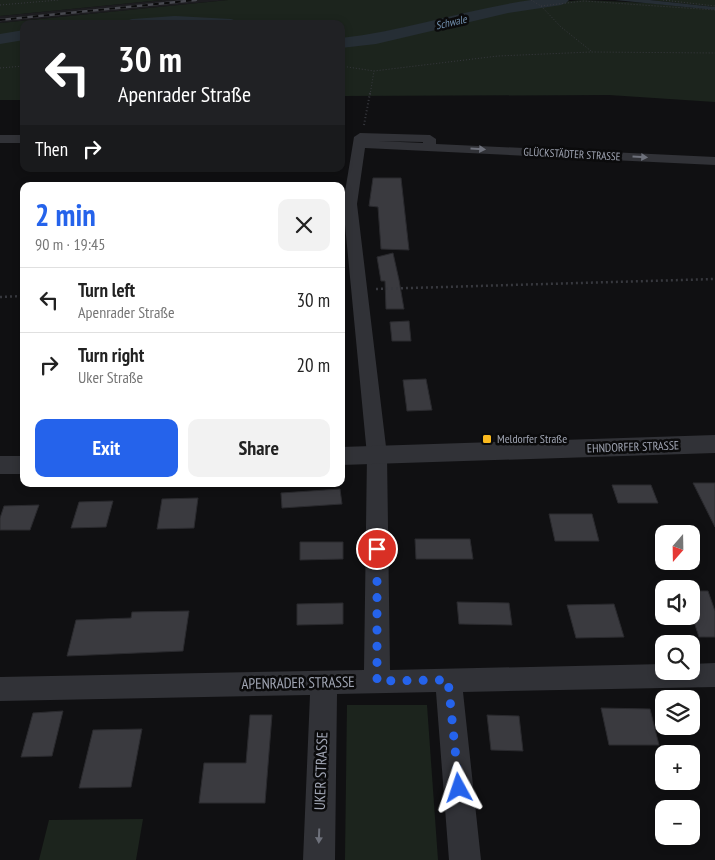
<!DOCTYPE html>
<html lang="en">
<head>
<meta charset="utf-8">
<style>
  :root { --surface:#fff; --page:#f2f2f2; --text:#222; --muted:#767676; --line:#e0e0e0; --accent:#2563eb }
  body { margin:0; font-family:"PT Sans Narrow",sans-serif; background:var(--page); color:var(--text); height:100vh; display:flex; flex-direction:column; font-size:19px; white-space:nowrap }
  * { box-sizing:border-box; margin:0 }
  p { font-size:16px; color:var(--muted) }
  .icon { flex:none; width:28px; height:28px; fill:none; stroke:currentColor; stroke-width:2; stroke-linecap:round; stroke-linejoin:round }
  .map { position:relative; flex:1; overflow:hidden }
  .side { position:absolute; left:20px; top:182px; width:325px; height:305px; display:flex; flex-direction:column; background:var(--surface); border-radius:10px; box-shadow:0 2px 8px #0003 }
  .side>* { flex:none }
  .guide { position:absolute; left:20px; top:20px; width:325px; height:152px; border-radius:10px; box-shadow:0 2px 8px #0003; background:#202124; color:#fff; overflow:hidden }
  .needle { width:32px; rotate:200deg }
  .controls { position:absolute; left:655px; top:525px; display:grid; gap:10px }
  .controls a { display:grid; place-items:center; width:45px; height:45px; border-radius:10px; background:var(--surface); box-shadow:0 2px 8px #0003; font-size:25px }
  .pin { position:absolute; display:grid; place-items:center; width:42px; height:42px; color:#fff; margin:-21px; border:2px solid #fff; border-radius:50%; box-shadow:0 1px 5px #0007 }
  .me { position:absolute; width:55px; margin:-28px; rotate:355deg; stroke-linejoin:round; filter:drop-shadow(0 0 4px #0008) }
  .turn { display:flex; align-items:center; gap:18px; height:105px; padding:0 15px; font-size:22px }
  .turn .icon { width:65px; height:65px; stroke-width:2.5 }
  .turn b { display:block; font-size:35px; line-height:42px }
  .then { display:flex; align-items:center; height:48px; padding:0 15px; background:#0003; gap:10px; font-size:19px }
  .round { display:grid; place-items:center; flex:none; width:52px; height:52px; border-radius:10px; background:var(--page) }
  .overview { display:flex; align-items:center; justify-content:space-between; height:85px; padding:0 15px }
  h1 { font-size:30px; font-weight:700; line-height:38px; color:var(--accent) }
  .action { display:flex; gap:10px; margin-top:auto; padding:10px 15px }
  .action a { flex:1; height:58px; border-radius:10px; background:var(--accent); color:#fff; font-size:20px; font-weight:700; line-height:58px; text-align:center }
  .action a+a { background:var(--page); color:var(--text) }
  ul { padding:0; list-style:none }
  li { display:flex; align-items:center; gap:15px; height:65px; padding:0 15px; border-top:1px solid var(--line) }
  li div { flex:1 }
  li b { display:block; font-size:19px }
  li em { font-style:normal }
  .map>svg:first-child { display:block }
</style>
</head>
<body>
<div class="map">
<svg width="715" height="860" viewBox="0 0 715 860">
  <rect width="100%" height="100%" fill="#101012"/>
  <path fill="#1c1c1f" d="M162,0H228L0,23V16Z"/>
  <g fill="#1c241d">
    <path d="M0,0H162L0,16Z"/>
    <path d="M228,0H540L504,6L347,40H341V24H243L222,20L220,22L231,24H24V100H0V23Z"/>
    <path d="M583,0L649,3L715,10V102L609,95L341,96V43L376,39L533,4Z"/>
    <path d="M650,0H715V7Z"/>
    <path d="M347,705H427L438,860H345Z"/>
    <path d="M143,819L136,860H39L49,820Z"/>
  </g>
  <path fill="#262e35" d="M615,0H650L715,7V10Z"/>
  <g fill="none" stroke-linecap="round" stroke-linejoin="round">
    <g fill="#262e35" fill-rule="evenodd">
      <path d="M531,0H569L566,3L561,5L508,13L376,44L341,48V38C405,31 467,9 531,0Z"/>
      <path d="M175,16L231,19L237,21L239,24H124L126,21L132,19Z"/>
      <path d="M24,30V40L0,44V34Z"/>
    </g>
  </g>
  <g fill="#3a3a3f" stroke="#2a2a2e">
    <path d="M373,178H401L409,250L381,249L378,207L369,206Z"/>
    <path d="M393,253L399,280L404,309H386L385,281H381L377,257Z"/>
    <path d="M409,321L411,341H392L390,322Z"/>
    <path d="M426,379L432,410L407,411L403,380Z"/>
    <path d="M693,483H715V527Z"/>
    <path d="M612,485H651L658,503H618Z"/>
    <path d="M340,489L342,504L282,508L281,493Z"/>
    <path d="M198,498L194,528L157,529L162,499Z"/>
    <path d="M113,501L106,527L71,528L79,502Z"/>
    <path d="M39,505L30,530H0V518L4,506Z"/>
    <path d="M549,514H592L599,541H555Z"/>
    <path d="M415,539H470L473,559H416Z"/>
    <path d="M300,542H343V559L300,560Z"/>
    <path d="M691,591H708L715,611V637H699L691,613Z"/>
    <path d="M457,602L509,603L512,625L459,624Z"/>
    <path d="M343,603V624L297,625V604Z"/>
    <path d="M614,604L624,637L576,638L567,605Z"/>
    <path d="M189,611L183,651L67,656L76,620L131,618L132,612Z"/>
    <path d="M601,708L650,709L659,745H609Z"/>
    <path d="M63,711L52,756L21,757L33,713Z"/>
    <path d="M250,715H272L265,803H199L204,763H246Z"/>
    <path d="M487,715L519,716L523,751L491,750Z"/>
    <path d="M142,729L131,787L79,788L93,730Z"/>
  </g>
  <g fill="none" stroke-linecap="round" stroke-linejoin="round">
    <g stroke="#37383e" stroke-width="1" stroke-dasharray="1 2" stroke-linecap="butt">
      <path d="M531,0L541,6L561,27L591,51"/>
      <path d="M663,0L715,6"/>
      <path d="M0,5L59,0"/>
      <path d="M541,6L584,1L715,10"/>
      <path d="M341,66L374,71"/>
      <path d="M0,68L24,66"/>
      <path d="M370,95L374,71L498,56L591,52L715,53"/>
    </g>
    <path stroke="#37383e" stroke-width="2" stroke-dasharray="1 2.5" stroke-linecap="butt" d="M364,125L370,93"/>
    <g stroke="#37383e" stroke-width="2.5" stroke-dasharray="2 3" stroke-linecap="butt">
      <path d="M376,289L715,279"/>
      <path d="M0,297L24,296"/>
    </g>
    <g fill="#313237" fill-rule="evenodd">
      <path d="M360,133L430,135L436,139V144L715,157V165L365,148L357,204L387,455L390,670L664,664V671H691V664L715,663V687L463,692L481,860H449L436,692L337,694L335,860H303L310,695L0,701V677L364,670L367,455L343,204L354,137ZM378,141L423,142V143Z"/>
      <rect x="0" y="135" width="24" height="8"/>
    </g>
    <g fill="#313237" fill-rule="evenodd">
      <path d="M715,435V453L341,465V447Z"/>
      <rect x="0" y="456" width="24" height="18"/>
    </g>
    <defs>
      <path id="rail" d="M0,20L196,0"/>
    </defs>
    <use href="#rail" stroke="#484950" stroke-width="2.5"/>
    <use href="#rail" stroke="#0b0b0c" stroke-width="2" stroke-dasharray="5.5" stroke-linecap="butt"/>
  </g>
  <defs><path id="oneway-solid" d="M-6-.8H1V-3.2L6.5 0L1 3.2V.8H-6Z" transform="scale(1.25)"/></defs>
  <g fill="#6e717b">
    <use href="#oneway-solid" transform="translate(478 149) rotate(3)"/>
    <use href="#oneway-solid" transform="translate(640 157) rotate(3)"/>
    <use href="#oneway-solid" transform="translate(319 836) rotate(92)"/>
  </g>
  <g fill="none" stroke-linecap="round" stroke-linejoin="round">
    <path stroke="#2563eb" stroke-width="9" stroke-dasharray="0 16.2" d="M377,549V681L448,680L459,788"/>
  </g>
  <rect fill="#fbba1e" stroke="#0b0b0c" stroke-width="2" x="482" y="434" width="10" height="10" rx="2.5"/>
  <g text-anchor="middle" stroke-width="5" stroke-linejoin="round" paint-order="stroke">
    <g font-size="11" font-style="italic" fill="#7492b1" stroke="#0b0b0c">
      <text transform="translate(451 22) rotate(-13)" y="4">Schwale</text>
    </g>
    <g font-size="11" fill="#a0a5b3" stroke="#0b0b0c">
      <text transform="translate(572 154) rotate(3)" y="4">GLÜCKSTÄDTER STRASSE</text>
    </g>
    <g font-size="12" fill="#a0a5b3" stroke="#0b0b0c" text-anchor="start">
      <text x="497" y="443">Meldorfer Straße</text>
    </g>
    <g font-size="12" fill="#a0a5b3" stroke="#0b0b0c">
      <text transform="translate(633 447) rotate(-2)" y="4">EHNDORFER STRASSE</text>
    </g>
    <g font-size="15" fill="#a0a5b3" stroke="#0b0b0c">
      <text transform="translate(298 683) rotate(-1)" y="5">APENRADER STRASSE</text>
      <text transform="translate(321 771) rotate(-88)" y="5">UKER STRASSE</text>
    </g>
  </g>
</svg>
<div class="controls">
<a><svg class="needle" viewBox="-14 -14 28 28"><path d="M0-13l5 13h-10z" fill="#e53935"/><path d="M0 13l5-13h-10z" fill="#767676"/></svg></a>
<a><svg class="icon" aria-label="sound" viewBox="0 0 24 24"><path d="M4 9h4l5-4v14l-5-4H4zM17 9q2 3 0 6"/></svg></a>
<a><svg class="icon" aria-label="search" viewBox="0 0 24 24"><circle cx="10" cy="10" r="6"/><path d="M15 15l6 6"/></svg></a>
<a><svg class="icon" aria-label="layers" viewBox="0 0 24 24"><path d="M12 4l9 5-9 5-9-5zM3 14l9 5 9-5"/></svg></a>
<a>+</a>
<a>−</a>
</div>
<div class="pin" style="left:377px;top:549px;background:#d93025"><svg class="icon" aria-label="arrive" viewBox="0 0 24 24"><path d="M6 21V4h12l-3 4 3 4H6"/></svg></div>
<svg class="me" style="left:459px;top:788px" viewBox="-20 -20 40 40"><path d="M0-17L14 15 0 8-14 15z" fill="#2563eb" stroke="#fff" stroke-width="4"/></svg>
<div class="guide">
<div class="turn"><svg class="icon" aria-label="left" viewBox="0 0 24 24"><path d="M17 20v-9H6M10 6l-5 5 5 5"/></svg><div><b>30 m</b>Apenrader Straße</div></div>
<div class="then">Then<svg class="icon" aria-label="right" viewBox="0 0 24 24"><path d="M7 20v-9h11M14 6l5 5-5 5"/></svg></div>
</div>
<section class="side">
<div class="overview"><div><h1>2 min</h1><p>90 m · 19:45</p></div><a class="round"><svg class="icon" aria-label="close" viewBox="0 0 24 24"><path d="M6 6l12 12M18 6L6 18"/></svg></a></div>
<ul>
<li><svg class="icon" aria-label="left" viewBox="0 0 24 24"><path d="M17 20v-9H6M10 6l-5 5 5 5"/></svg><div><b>Turn left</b><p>Apenrader Straße</p></div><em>30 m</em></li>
<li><svg class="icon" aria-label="right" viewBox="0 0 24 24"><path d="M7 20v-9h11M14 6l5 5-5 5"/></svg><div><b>Turn right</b><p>Uker Straße</p></div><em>20 m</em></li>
</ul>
<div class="action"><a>Exit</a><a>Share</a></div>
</section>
</div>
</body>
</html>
